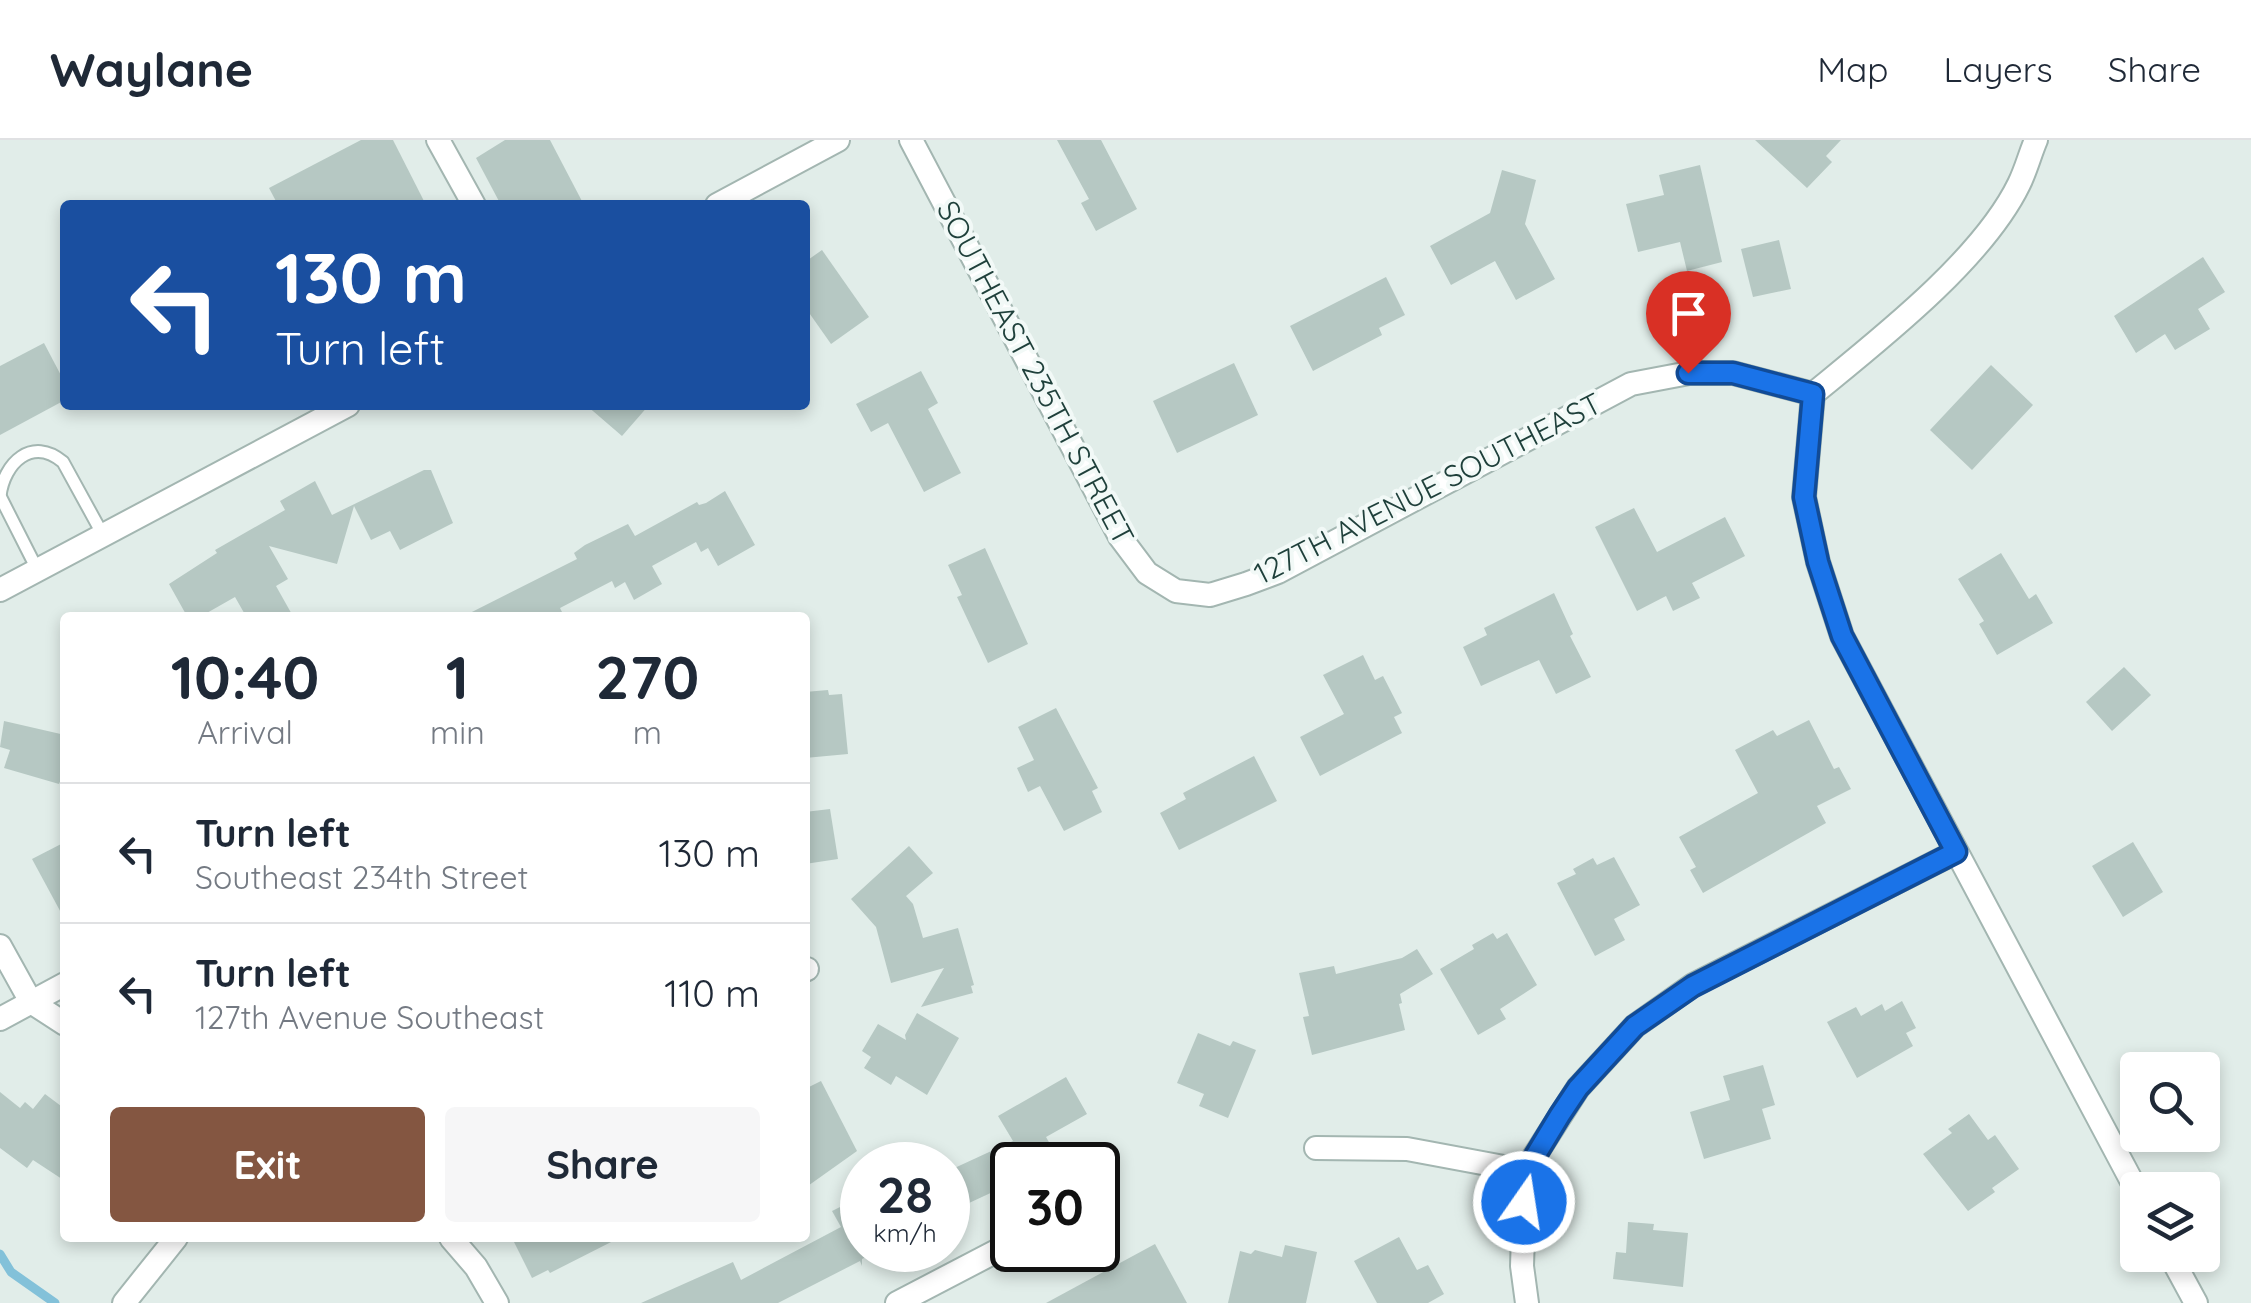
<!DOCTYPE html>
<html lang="en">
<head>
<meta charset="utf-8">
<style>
  :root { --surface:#fff; --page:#f6f6f7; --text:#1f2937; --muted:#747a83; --line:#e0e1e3; --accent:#845641 }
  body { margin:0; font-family:Quicksand,sans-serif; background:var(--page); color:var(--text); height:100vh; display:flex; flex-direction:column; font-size:38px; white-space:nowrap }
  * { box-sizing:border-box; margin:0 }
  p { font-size:32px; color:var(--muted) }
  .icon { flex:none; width:55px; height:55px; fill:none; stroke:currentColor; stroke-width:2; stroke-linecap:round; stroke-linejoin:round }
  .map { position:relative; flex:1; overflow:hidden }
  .sheet { position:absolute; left:60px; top:472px; width:750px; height:630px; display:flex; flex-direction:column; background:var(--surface); border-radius:10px; box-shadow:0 5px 15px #0003 }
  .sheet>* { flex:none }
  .banner { position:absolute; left:60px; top:60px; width:750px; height:210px; border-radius:10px; box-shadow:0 5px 15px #0003; background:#1a4fa0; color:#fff; overflow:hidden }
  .tools { position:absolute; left:2120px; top:912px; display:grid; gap:20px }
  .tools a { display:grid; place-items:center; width:100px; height:100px; border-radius:10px; background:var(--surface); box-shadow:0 5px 15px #0003; font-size:50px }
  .speed { position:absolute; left:840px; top:1002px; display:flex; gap:20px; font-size:50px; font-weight:700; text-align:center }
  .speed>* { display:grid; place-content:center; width:130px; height:130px; border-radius:50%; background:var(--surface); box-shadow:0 5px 15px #0003; line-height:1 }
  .speed small { font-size:25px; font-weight:400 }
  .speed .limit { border:5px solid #111; border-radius:15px; background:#fff; color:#111 }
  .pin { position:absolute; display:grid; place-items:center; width:85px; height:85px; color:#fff; margin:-102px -42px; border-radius:50% 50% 50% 0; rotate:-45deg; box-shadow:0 0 10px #0007 }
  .pin .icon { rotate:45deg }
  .me { position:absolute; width:110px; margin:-55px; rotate:13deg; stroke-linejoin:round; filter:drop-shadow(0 0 8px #0008) }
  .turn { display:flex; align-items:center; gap:35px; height:210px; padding:0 50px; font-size:45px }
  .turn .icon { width:130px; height:130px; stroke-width:2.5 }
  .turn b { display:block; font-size:70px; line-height:85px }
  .eta { display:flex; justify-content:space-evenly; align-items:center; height:170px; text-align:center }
  .eta b { font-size:60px; font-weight:700; line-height:70px }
  .button { display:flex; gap:20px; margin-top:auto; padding:20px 50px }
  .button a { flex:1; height:115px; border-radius:10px; background:var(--accent); color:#fff; font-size:40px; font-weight:700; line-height:115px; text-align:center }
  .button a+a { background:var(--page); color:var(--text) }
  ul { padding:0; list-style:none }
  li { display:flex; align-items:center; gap:30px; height:140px; padding:0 50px; border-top:2px solid var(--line) }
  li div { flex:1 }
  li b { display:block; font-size:38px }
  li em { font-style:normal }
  header { display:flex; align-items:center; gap:60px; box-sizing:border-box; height:140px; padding:0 50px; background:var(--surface); border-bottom:2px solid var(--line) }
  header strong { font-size:48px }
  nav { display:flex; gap:55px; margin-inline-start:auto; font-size:35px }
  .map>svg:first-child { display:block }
</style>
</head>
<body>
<header>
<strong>Waylane</strong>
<nav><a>Map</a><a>Layers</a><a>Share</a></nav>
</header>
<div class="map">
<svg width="2251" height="1163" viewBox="0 0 2251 1163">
  <rect width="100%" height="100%" fill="#e1ede9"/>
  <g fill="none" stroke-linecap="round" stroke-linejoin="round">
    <path stroke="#83c1d9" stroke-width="9" d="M0,1114L11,1132L55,1163"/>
  </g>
  <g fill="#b6c8c3">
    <path d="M361,0H393L426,65H278L269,48Z"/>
    <path d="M505,0H550L584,65H501L476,18Z"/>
    <path d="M1057,0H1101L1137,69L1096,91L1081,63L1089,59Z"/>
    <path d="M1755,0H1841L1826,16L1832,22L1807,48Z"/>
    <path d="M1700,25L1722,122L1687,131L1680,102L1638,112L1626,64L1664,55L1659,35Z"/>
    <path d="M1502,30L1536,40L1525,84L1555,139L1516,160L1495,121L1451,145L1430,106L1490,73Z"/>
    <path d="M1779,100L1791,149L1753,157L1741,109Z"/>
    <path d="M822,110L869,177L831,204L805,167V122Z"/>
    <path d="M2203,117L2225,152L2198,169L2210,189L2175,210L2165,194L2136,213L2114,176Z"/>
    <path d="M1386,137L1405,175L1379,188L1382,195L1313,231L1290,186Z"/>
    <path d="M44,203L65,243V260L0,295V226Z"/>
    <path d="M1234,223L1258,275L1177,313L1153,261Z"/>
    <path d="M1991,225L2033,265L1972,330L1930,290Z"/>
    <path d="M921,231L938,263L928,269L961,333L924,352L888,283L871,292L856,264Z"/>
    <path d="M586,265H649L622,296Z"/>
    <path d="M424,330H431L453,383L400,410L390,391L371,400L354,366L337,424L269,406L288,439L276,446L294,478H247L235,457L198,478H188L169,444L217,413L215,410L285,370L280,361L315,341L332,375Z"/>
    <path d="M725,351L755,405L718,426L708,408L701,412L696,402L652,426L662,444L634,460L625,442L615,448L612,441L560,468L565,478H460L577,419L574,413L585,405L628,384L635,396L697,362L699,365L706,363Z"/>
    <path d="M1634,368L1657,412L1725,377L1745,416L1692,443L1700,458L1673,471L1666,456L1637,471L1595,387Z"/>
    <path d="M985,408L1028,504L988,523L957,457L962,455L948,425Z"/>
    <path d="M2001,413L2029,459L2036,454L2053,483L1997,515L1979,484L1984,481L1958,439Z"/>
    <path d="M1554,453L1573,494L1570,496L1591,537L1556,554L1539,520L1481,546L1463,507L1487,495L1484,488Z"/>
    <path d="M1363,515L1375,540L1383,536L1402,573L1394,577L1402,593L1320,636L1300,597L1344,574L1323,535Z"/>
    <path d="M2124,527L2151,555L2112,591L2086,562Z"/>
    <path d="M828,550L829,555L842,554L848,614L805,618V552Z"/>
    <path d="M1056,568L1098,648L1092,651L1102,672L1064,691L1040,646L1028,652L1017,628L1034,620L1018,587Z"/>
    <path d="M1809,580L1834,629L1839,627L1851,649L1817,666L1826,683L1703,753L1690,730L1696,727L1679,697L1758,653L1735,610L1773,590L1777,596Z"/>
    <path d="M4,581L65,595V630L59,644L4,628L10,610L0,607Z"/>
    <path d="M1254,616L1277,661L1179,710L1160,673L1186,659L1183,653Z"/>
    <path d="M830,669L838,719L805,724V672Z"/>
    <path d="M65,702V780L32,719Z"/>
    <path d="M2133,702L2163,752L2123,777L2092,726Z"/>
    <path d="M909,706L933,733L906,756L913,764L923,798L958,788L974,845L971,846L973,853L921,867L944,828L891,843L876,787L851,759Z"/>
    <path d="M1614,717L1640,765L1614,779L1625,800L1595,816L1557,743L1576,734L1573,729L1593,718L1597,725Z"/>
    <path d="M1493,793L1497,799L1507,793L1537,845L1500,869L1506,879L1478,895L1440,829L1474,809L1472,805Z"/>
    <path d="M1417,809L1433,834L1400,854L1402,863L1399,864L1405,890L1312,915L1303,877L1309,876L1299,833L1334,826L1336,834L1402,818Z"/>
    <path d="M1902,861L1916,888L1906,893L1913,906L1857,938L1827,882L1856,867L1861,876L1882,864L1885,871Z"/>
    <path d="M917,873L959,898L927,955L896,936L891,945L864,928L871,917L862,911L878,884L906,900L905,895Z"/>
    <path d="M1198,893L1230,906L1233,901L1256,910L1228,978L1199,966L1204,954L1177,943Z"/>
    <path d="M1763,925L1775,965L1762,969L1771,999L1704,1019L1690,972L1730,960L1723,936Z"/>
    <path d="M1066,937L1087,974L1046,997L1054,1011L1031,1025H1012V1043L954,1070L948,1056V1031L1013,1001L998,976Z"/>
    <path d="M821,941L857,1011L805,1048V949Z"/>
    <path d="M0,952L20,968L25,962L33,969L45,954L65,969V1041L33,1020L27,1028L0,1008Z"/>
    <path d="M1969,974L1988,1000L1995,995L2019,1029L1992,1048L1995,1052L1968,1071L1923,1014L1952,993L1948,989Z"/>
    <path d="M862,1056V1110H880L862,1119V1126L860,1121L778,1163H641L733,1122L741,1140L841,1087L832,1071Z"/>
    <path d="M1628,1082L1654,1084L1653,1090L1688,1093L1683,1147L1613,1139L1616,1112L1626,1113Z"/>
    <path d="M1399,1097L1417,1130L1428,1125L1444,1154L1428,1163H1377L1354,1121Z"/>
    <path d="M512,1098H619L550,1133L548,1130L532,1138Z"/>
    <path d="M1155,1104L1187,1163H1046Z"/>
    <path d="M1285,1105L1317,1112L1306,1163H1228L1240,1111L1251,1114L1255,1110L1282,1117Z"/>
  </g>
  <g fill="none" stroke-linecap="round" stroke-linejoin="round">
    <defs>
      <g id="lane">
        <path d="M0,356C4,323 32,296 63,322L103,395"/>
        <path d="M0,356L38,431"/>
      </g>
      <g id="street">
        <path d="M438,0L474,65"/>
        <path d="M911,0L1120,397L1147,433L1176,451L1210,455L1246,444L1278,432L1631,244L1689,233H1733L1813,254C1879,200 1982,120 2019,44C2026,30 2030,14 2036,0"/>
        <path d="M717,65L838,0"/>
        <path d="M1813,254L1804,357L1818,422L1842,496L2138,1053"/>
        <path d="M0,450L348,265"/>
        <path d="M0,806L31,862L65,884"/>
        <path d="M805,830L807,829"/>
        <path d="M0,879L65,844"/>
        <path d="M1316,1008L1407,1009L1525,1031"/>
        <path d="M1098,1060L1103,1057"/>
        <path d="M451,1098L476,1127L497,1163"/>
        <path d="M2170,1115L2196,1163"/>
        <path d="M124,1163L176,1098"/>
        <path d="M897,1163L1012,1103"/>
        <path d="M1527,1163L1522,1126L1525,1031L1578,948L1635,886L1693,845L1956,712"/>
      </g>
    </defs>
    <use href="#lane" stroke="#a3b6b1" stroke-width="15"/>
    <use href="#street" stroke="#a3b6b1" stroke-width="26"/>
    <use href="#lane" stroke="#fff" stroke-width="11"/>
    <use href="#street" stroke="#fff" stroke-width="22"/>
  </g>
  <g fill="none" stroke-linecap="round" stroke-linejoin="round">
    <defs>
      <path id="route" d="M1524,1062L1526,1031L1560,975L1578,948L1635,886L1693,846L1956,712L1842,496L1818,422L1804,357L1813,254L1733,233H1688"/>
    </defs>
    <use href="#route" stroke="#114b97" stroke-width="25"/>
    <use href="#route" stroke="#1a73e8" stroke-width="18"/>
  </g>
  <g text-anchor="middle" stroke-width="8" stroke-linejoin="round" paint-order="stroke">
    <g font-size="30" fill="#1f403b" stroke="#f2f9f7">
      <text transform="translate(1035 233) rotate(62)" y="10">SOUTHEAST 235TH STREET</text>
      <text transform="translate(1428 349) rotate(-27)" y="10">127TH AVENUE SOUTHEAST</text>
    </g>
  </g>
</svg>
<div class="tools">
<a><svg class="icon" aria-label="search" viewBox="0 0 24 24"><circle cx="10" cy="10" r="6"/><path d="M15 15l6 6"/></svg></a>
<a><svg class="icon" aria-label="layers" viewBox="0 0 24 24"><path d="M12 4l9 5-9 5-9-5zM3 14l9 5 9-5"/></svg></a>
</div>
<div class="speed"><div>28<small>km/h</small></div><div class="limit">30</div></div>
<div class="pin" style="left:1688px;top:233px;background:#d93025"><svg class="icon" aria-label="arrive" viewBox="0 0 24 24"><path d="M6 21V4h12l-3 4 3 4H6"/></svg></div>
<svg class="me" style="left:1524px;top:1062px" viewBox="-20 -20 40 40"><circle r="17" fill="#1a73e8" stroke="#fff" stroke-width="3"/><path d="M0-11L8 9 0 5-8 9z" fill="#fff"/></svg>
<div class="banner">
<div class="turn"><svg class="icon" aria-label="left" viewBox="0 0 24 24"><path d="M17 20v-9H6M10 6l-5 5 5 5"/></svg><div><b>130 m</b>Turn left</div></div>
</div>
<section class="sheet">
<div class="eta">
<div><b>10:40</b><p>Arrival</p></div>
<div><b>1</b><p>min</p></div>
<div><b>270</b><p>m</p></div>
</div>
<ul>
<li><svg class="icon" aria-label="left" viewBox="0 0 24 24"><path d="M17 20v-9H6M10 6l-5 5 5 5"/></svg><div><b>Turn left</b><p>Southeast 234th Street</p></div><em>130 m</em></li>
<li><svg class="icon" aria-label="left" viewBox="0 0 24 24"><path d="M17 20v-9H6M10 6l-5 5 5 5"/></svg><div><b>Turn left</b><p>127th Avenue Southeast</p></div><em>110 m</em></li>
</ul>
<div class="button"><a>Exit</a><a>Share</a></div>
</section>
</div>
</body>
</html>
